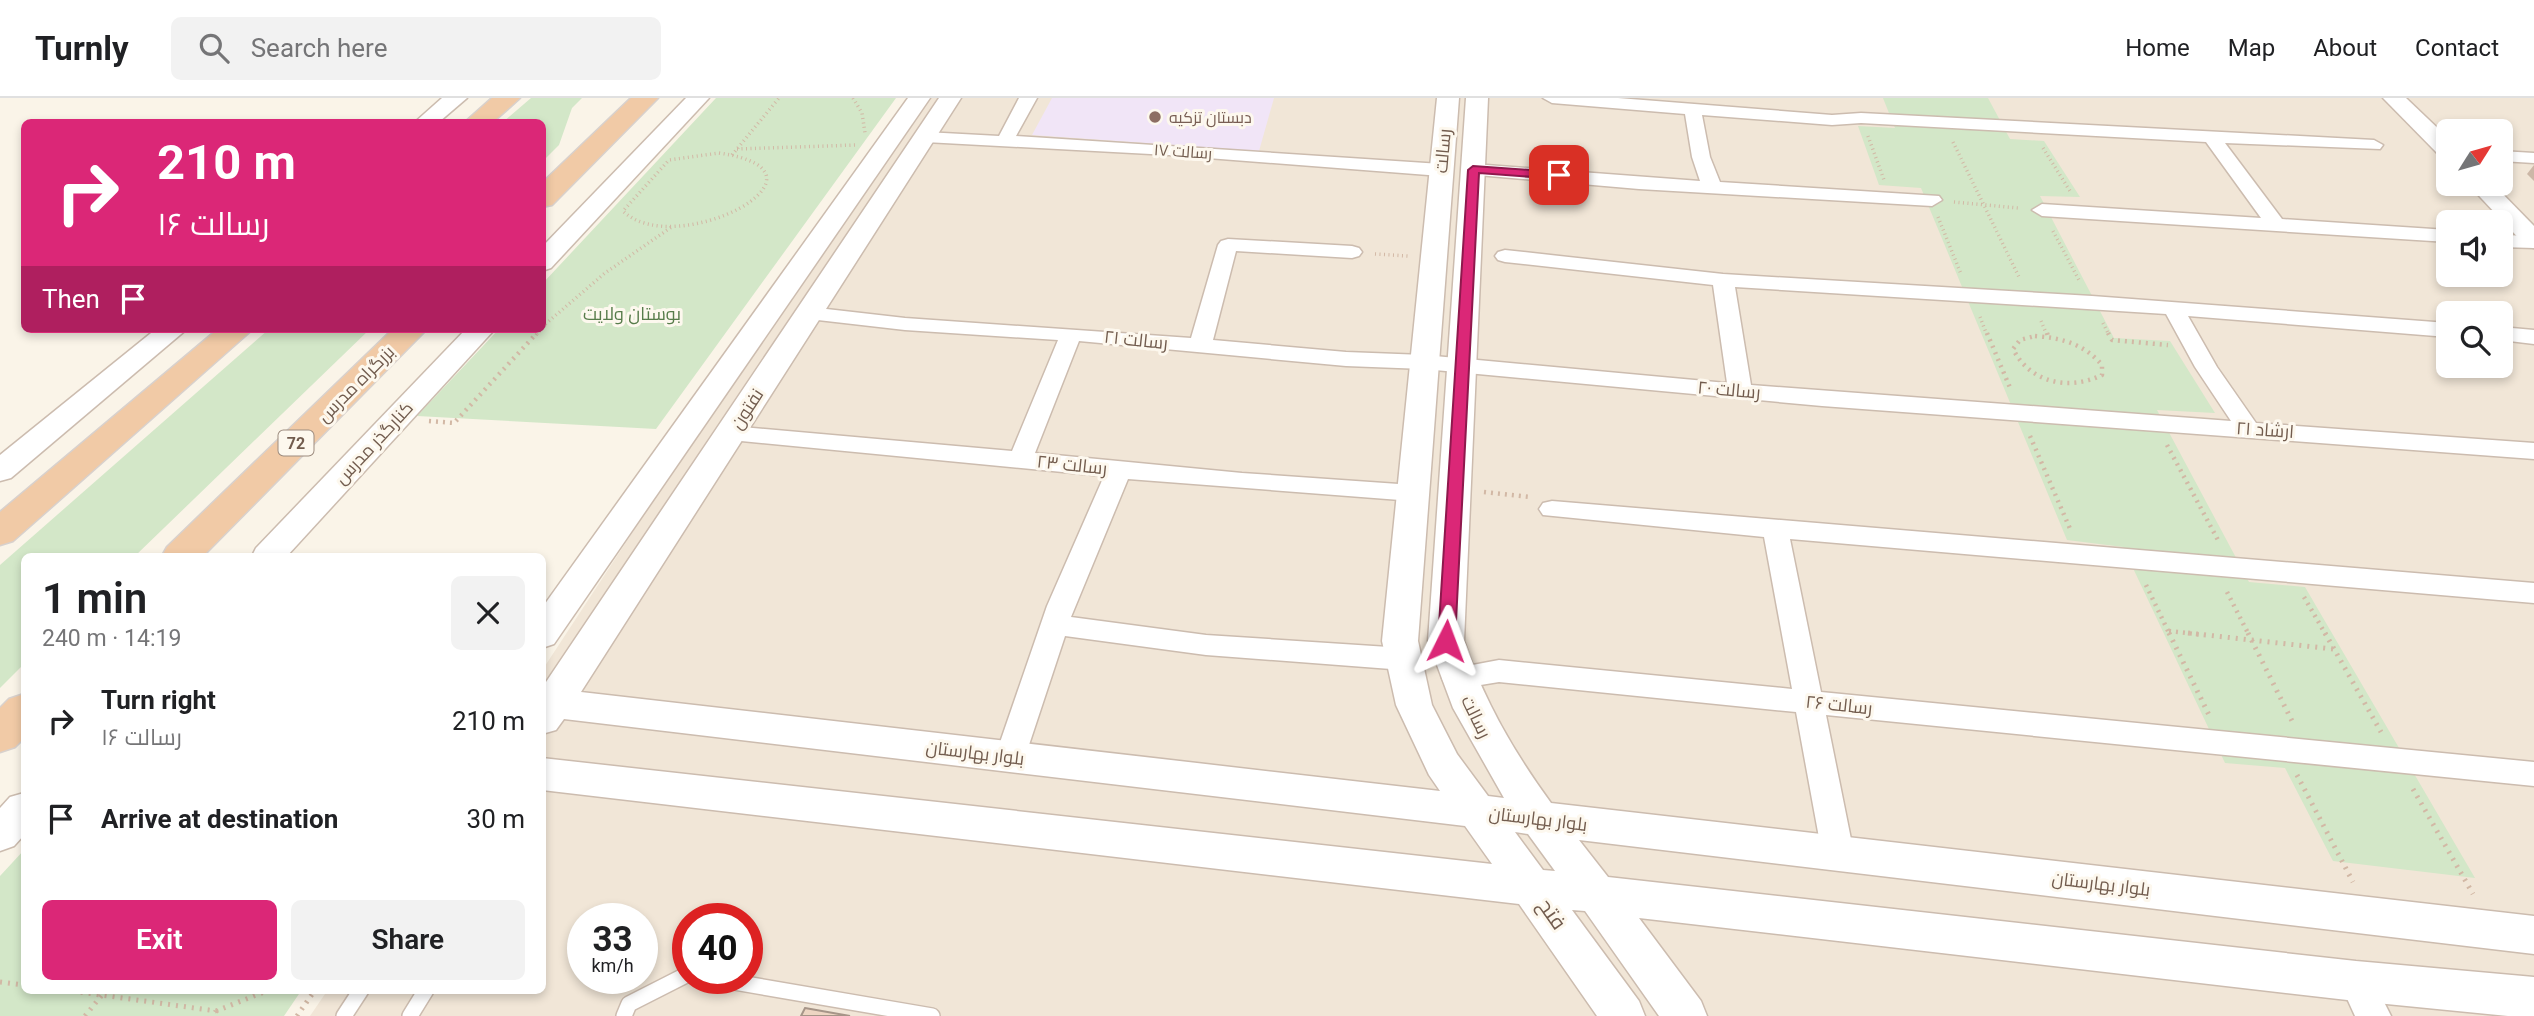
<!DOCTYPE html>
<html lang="en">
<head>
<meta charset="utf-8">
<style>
  :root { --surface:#fff; --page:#f2f2f2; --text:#202124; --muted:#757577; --line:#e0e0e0; --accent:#db2777 }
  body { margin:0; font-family:Roboto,Cairo,sans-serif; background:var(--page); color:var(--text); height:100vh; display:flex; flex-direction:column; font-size:26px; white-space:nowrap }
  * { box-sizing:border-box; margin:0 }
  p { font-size:23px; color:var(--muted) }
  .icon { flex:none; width:38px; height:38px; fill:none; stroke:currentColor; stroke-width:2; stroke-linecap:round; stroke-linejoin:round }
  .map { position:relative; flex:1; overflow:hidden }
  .drawer { position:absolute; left:21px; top:455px; width:525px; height:441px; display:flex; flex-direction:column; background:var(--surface); border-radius:10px; box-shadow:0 4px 10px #0003 }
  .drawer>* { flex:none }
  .hud { position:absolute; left:21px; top:21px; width:525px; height:214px; border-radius:10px; box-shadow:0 4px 10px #0003; background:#db2777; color:#fff; overflow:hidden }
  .needle { width:46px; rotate:53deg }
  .buttons { position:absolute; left:2436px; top:21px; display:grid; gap:14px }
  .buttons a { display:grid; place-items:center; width:77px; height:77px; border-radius:10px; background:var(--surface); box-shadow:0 4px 10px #0003; font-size:35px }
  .speed { position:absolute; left:567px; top:805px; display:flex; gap:14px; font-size:35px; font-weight:700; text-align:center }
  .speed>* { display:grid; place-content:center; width:91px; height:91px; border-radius:50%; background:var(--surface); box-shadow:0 4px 10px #0003; line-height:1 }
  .speed small { font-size:18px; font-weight:400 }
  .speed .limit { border:10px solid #d22; background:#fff; color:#111 }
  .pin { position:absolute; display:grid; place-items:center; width:60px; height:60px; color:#fff; margin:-30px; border-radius:14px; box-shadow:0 4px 10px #0006 }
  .me { position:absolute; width:77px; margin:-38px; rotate:3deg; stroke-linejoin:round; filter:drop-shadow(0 0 5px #0008) }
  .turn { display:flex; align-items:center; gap:24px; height:147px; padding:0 21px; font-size:32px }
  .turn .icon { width:91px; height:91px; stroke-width:2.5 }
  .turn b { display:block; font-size:49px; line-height:60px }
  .then { display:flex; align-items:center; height:66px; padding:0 21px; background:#0003; gap:14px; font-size:26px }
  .round { display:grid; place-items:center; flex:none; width:74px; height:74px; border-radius:10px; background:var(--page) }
  .overview { display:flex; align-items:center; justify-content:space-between; height:119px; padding:0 21px }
  h1 { font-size:42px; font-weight:600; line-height:52px }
  .primary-button { display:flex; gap:14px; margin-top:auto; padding:14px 21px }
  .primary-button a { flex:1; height:80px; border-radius:10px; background:var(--accent); color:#fff; font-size:28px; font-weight:600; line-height:80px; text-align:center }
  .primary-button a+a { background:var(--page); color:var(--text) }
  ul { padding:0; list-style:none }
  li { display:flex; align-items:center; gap:21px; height:98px; padding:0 21px }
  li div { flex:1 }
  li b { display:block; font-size:26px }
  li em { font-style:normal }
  header { display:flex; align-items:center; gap:42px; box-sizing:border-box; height:98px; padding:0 35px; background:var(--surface); border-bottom:2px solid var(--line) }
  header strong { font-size:33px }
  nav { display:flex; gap:38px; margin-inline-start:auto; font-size:24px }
  .search { width:490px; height:63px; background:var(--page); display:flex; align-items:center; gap:18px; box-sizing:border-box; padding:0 24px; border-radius:10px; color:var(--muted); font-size:26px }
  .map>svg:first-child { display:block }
</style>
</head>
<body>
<header>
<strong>Turnly</strong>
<div class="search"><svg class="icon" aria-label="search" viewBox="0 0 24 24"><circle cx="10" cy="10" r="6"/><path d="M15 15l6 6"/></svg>Search here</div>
<nav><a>Home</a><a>Map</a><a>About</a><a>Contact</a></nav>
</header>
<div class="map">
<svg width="2534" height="918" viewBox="0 0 2534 918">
  <rect width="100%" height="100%" fill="#faf4e8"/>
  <path fill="#f1e6d7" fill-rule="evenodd" d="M917,0H2534V918H310L327,893L542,892L543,571ZM2448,33H2501V86H2448ZM2448,124H2501V177H2448ZM2448,215H2501V268H2448ZM583,821H642V880H583ZM688,821H747V880H688Z"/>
  <path fill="#f1e5f7" d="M1052,0H1274L1259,53L1032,37Z"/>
  <g fill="#d3e7c8">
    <path d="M531,0H582L572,10L559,47L543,63L542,24H503Z"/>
    <path d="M716,0H896L656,331L417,318L499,231H542L543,185Z"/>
    <path d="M1883,0H1988L2010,41L2044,43L2080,99L2040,98L2114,240L2170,243L2215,315L2157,312L2249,484L2305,489L2475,780L2333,763L2285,670L2225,665L2123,449L2067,442L1921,90L1879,87L1858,28L1895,30Z"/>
    <path d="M269,231H370L135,458H24V566L0,590V467Z"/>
    <path d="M24,752V892L301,893L284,918H0V778Z"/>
  </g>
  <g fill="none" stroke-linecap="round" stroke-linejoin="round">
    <defs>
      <g id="service">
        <path d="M711,880L932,918"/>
        <path d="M344,918L361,892"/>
        <path d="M410,918L426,892"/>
        <path d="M624,918L629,906L688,876"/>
      </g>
      <g id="minor">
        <path d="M1019,0H1037L1016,38L1441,66L1450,72L1441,78L1169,57L925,44L916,39L925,34L999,38Z"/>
        <path d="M1543,0H1618L1832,17L1861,15L2374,42L2383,47L2380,51L2225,45L2282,121L2448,132V144L2042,118L2032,112L2042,106L2261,120L2206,44L1861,25L1832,27L1702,17L1710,59L1720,84L1939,98L1942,102L1932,108L1639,91L1466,76L1464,72L1466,68L1473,66L1700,83L1692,59L1685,16L1552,5Z"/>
        <path d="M2501,53L2534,55V65L2501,63Z"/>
        <path d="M2501,137L2534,138V150L2501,149Z"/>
        <path d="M1228,141L1352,148L1359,150L1362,154L1359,158L1352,160L1236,153L1213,242L1346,254L1424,257L1727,285L1713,187L1505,164L1498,162L1495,158L1498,154L1505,152L1723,176L2092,198L2448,225V239L2188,218L2217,269L2256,325L2534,345V361L1822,308L1424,271L1346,268L1079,243L1035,355L1242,375L1413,387L1422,389L1425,395L1422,401L1413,403L1128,381L1071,519L1206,537L1404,550L1414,554L1418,561L1414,568L1404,572L1206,557L1065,538L1025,659L1021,668L1010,671L999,668L995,659L1047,508L1104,378L731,342L723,340L719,335L723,330L731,328L1012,353L1058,242L905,232L809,221L801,220L798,215L801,210L809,209L905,220L1191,240L1218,147L1221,143ZM1735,189L2166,216L2195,269L2231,323L1751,287Z"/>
        <path d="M2501,229L2534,232V246L2501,242Z"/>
        <path d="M1552,403L2534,485V505L1790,441L1821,594L2534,664V688L1826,617L1854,756L1849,766L1838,770L1827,766L1822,756L1796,614L1499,584L1456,591L1446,588L1442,580L1446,572L1499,562L1792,591L1764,439L1543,417L1539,411L1543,405Z"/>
        <path d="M2356,867L2368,872L2391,918H2355L2339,883L2344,872Z"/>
      </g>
      <g id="tertiary">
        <path d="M442,0H467L439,24H415Z"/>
        <path d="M686,0H709L551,170L542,173V149Z"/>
        <path d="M908,0H930L554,546L542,550V510Z"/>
        <path d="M939,0H961L581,594L1440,693L1429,677L1396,607L1382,543L1437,0H1459L1418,543L1432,607L1457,656L1488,698L1504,700L1453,610L1428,543L1466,0H1488L1464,543C1484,603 1514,654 1551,705L2534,818V856L1579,742L1608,779L2356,863L2534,879V918H2508L2356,903L1639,820L1701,903L1707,918H1659L1585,813L1572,812L1639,903L1645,918H1597L1519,806L542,692V660L1492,766L1465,728L564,621L556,632L542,636V590ZM1515,734L1528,736L1555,773L1543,772Z"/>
        <path d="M2383,0H2406L2448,40V60L2440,58Z"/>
        <path d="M2468,86H2493L2534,128V150L2525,147Z"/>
        <path d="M156,231H187L11,380L0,383V357Z"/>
        <path d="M466,231H495L287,458H252L256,450Z"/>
        <path d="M24,695V737L14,748L0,753V710L10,699Z"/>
      </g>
      <g id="trunk">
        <path d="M492,0H520L493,24H465Z"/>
        <path d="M631,0H658L552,107L542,109V85Z"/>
        <path d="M218,231H253L13,443L0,447V414Z"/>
        <path d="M393,231H427L203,458H162L167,449Z"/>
        <path d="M24,596V640L15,649L0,654V610L9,601Z"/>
      </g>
    </defs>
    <use href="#service" stroke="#ccbcaf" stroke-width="18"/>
    <use href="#minor" stroke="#ccbcaf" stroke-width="3"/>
    <use href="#tertiary" stroke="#ccbcaf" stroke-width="3"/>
    <use href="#trunk" stroke="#d8d1cd" stroke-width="3"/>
    <g stroke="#d2b8a5" stroke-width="3.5" stroke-dasharray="1 3.5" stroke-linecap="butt">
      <path d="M853,0L862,15L865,35"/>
      <path d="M1868,38L1884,82"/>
      <path d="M1953,44L2020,181"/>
      <path d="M2043,50L2070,93"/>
      <path d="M737,51L856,47"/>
      <path d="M719,55C850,74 675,164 623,113L669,62Z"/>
      <path d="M732,57L779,0"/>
      <path d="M1954,104L2018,110"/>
      <path d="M1938,119L1961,176"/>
      <path d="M2053,133L2080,184"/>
      <path d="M1375,156L1408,158"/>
      <path d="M1980,219L1987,237"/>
      <path d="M2041,223L2047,237"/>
      <path d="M2103,225L2109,237"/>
      <path d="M542,229L605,175L673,128"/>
      <path d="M536,237L541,231"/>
    </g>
    <g stroke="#d2b8a5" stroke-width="4.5" stroke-dasharray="2 5" stroke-linecap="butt">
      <path d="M1987,235L2011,292"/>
      <path d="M2047,235L2048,238"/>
      <path d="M2108,235L2112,242L2168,247"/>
      <path d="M2035,238C2062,240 2084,246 2102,267V277C2069,293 2030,285 2013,251L2020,242Z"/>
      <path d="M429,323L454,325L537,235"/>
      <path d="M2030,338L2071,433"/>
      <path d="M2167,347L2219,444"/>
      <path d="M1484,394L1531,399"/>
      <path d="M2146,487L2170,537"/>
      <path d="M2227,494L2249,537"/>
      <path d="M2304,499L2326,537"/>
      <path d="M2169,533L2204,537"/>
    </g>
    <g stroke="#d2b8a5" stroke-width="5" stroke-dasharray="2 6" stroke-linecap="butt">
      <path d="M2169,535L2209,617"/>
      <path d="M2188,535L2333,551"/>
      <path d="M2248,535L2294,627"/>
      <path d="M2325,535L2381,634"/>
      <path d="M2297,677L2353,784"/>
      <path d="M2413,691L2473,796"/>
      <path d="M0,884L24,887"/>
      <path d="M65,892L216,913L213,918"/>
      <path d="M216,913L269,892"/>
      <path d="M85,918L106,892"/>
      <path d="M297,918L315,892"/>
    </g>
    <use href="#service" stroke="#fff" stroke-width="15"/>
    <use href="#minor" fill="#fff" fill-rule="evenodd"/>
    <use href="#tertiary" fill="#fff" fill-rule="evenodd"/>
    <use href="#trunk" fill="#f1caa6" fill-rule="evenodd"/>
  </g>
  <path fill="#ccb7a7" d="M2534,67V83L2527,76Z"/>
  <path fill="#edd5c2" stroke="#a69588" stroke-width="2" d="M805,910L850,918H801Z"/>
  <path fill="#db2777" stroke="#8e194d" stroke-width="2" d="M1473,68L1559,74L1565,77L1559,81L1479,75L1455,543L1446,549L1438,543L1468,72Z"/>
  <circle fill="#8d6e63" stroke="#fdf8ee" stroke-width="2.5" cx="1155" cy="19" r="7"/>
  <g text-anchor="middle" stroke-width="6" stroke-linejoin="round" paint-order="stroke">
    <g font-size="16" fill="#785e54" stroke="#fdf8ee" text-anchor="start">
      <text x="1169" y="25">دبستان تزکیه</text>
    </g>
    <g font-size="16" fill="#725c4e" stroke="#fdf8ee">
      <text transform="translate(1183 53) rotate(4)" y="6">رسالت ۱۷</text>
    </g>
    <rect fill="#fdf8ee" stroke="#9c8b7e" stroke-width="2" x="278.5" y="332.5" width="35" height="25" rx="5"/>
    <g font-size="16" font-weight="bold" fill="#725c4e">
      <text x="296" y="351">72</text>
    </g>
    <g font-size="18" fill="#725c4e" stroke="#fdf8ee">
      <text transform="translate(1443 53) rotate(-85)" y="6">رسالت</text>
      <text transform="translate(1136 242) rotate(6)" y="6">رسالت ۲۱</text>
      <text transform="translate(356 286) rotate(-45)" y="6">بزرگراه مدرس</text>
      <text transform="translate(1729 292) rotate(5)" y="6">رسالت ٢٠</text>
      <text transform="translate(747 311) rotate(-57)" y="6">نفتون</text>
      <text transform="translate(2265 332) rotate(4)" y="6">ارشاد ۲۱</text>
      <text transform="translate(374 345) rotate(-47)" y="6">کنارگذر مدرس</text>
      <text transform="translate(1072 367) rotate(6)" y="6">رسالت ۲۳</text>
      <text transform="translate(1839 607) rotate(6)" y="6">رسالت ۲۶</text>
      <text transform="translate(1476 619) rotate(64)" y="6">رسالت</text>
      <text transform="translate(975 655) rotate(7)" y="6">بلوار بهارستان</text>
      <text transform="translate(1538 721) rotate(7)" y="6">بلوار بهارستان</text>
      <text transform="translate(2101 786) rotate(7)" y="6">بلوار بهارستان</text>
    </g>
    <g font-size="18" fill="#577c4a" stroke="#fdf8ee">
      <text x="632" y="222">بوستان ولایت</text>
    </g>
    <g font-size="21" fill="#725c4e" stroke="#fdf8ee">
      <text transform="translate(1552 816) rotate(55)" y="7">فتح</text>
    </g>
  </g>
</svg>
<div class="buttons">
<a><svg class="needle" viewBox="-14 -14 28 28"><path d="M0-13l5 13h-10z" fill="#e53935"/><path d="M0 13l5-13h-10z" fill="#757577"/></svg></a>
<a><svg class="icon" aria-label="sound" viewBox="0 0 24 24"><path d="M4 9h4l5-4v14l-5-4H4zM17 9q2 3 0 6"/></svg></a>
<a><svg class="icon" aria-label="search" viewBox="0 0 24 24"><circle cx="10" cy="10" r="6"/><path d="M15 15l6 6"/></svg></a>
</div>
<div class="speed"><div>33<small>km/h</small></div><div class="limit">40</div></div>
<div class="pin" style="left:1559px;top:77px;background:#d93025"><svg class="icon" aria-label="arrive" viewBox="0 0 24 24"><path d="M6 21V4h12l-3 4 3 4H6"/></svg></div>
<svg class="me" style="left:1446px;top:543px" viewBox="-20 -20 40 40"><path d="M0-17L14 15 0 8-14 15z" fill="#db2777" stroke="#fff" stroke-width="4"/></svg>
<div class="hud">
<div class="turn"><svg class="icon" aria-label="right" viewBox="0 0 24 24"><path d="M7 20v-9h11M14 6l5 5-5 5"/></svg><div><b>210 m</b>رسالت ۱۶</div></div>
<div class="then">Then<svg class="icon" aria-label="arrive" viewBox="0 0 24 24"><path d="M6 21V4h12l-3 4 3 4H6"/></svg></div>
</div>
<section class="drawer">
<div class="overview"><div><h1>1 min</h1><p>240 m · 14:19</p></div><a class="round"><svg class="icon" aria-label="close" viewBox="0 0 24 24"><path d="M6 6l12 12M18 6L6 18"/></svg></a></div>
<ul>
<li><svg class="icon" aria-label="right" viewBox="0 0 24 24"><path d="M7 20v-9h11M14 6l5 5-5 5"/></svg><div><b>Turn right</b><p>رسالت ۱۶</p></div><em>210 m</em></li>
<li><svg class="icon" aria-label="arrive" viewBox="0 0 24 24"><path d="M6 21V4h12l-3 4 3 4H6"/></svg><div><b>Arrive at destination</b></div><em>30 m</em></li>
</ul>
<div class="primary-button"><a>Exit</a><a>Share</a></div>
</section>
</div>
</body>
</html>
